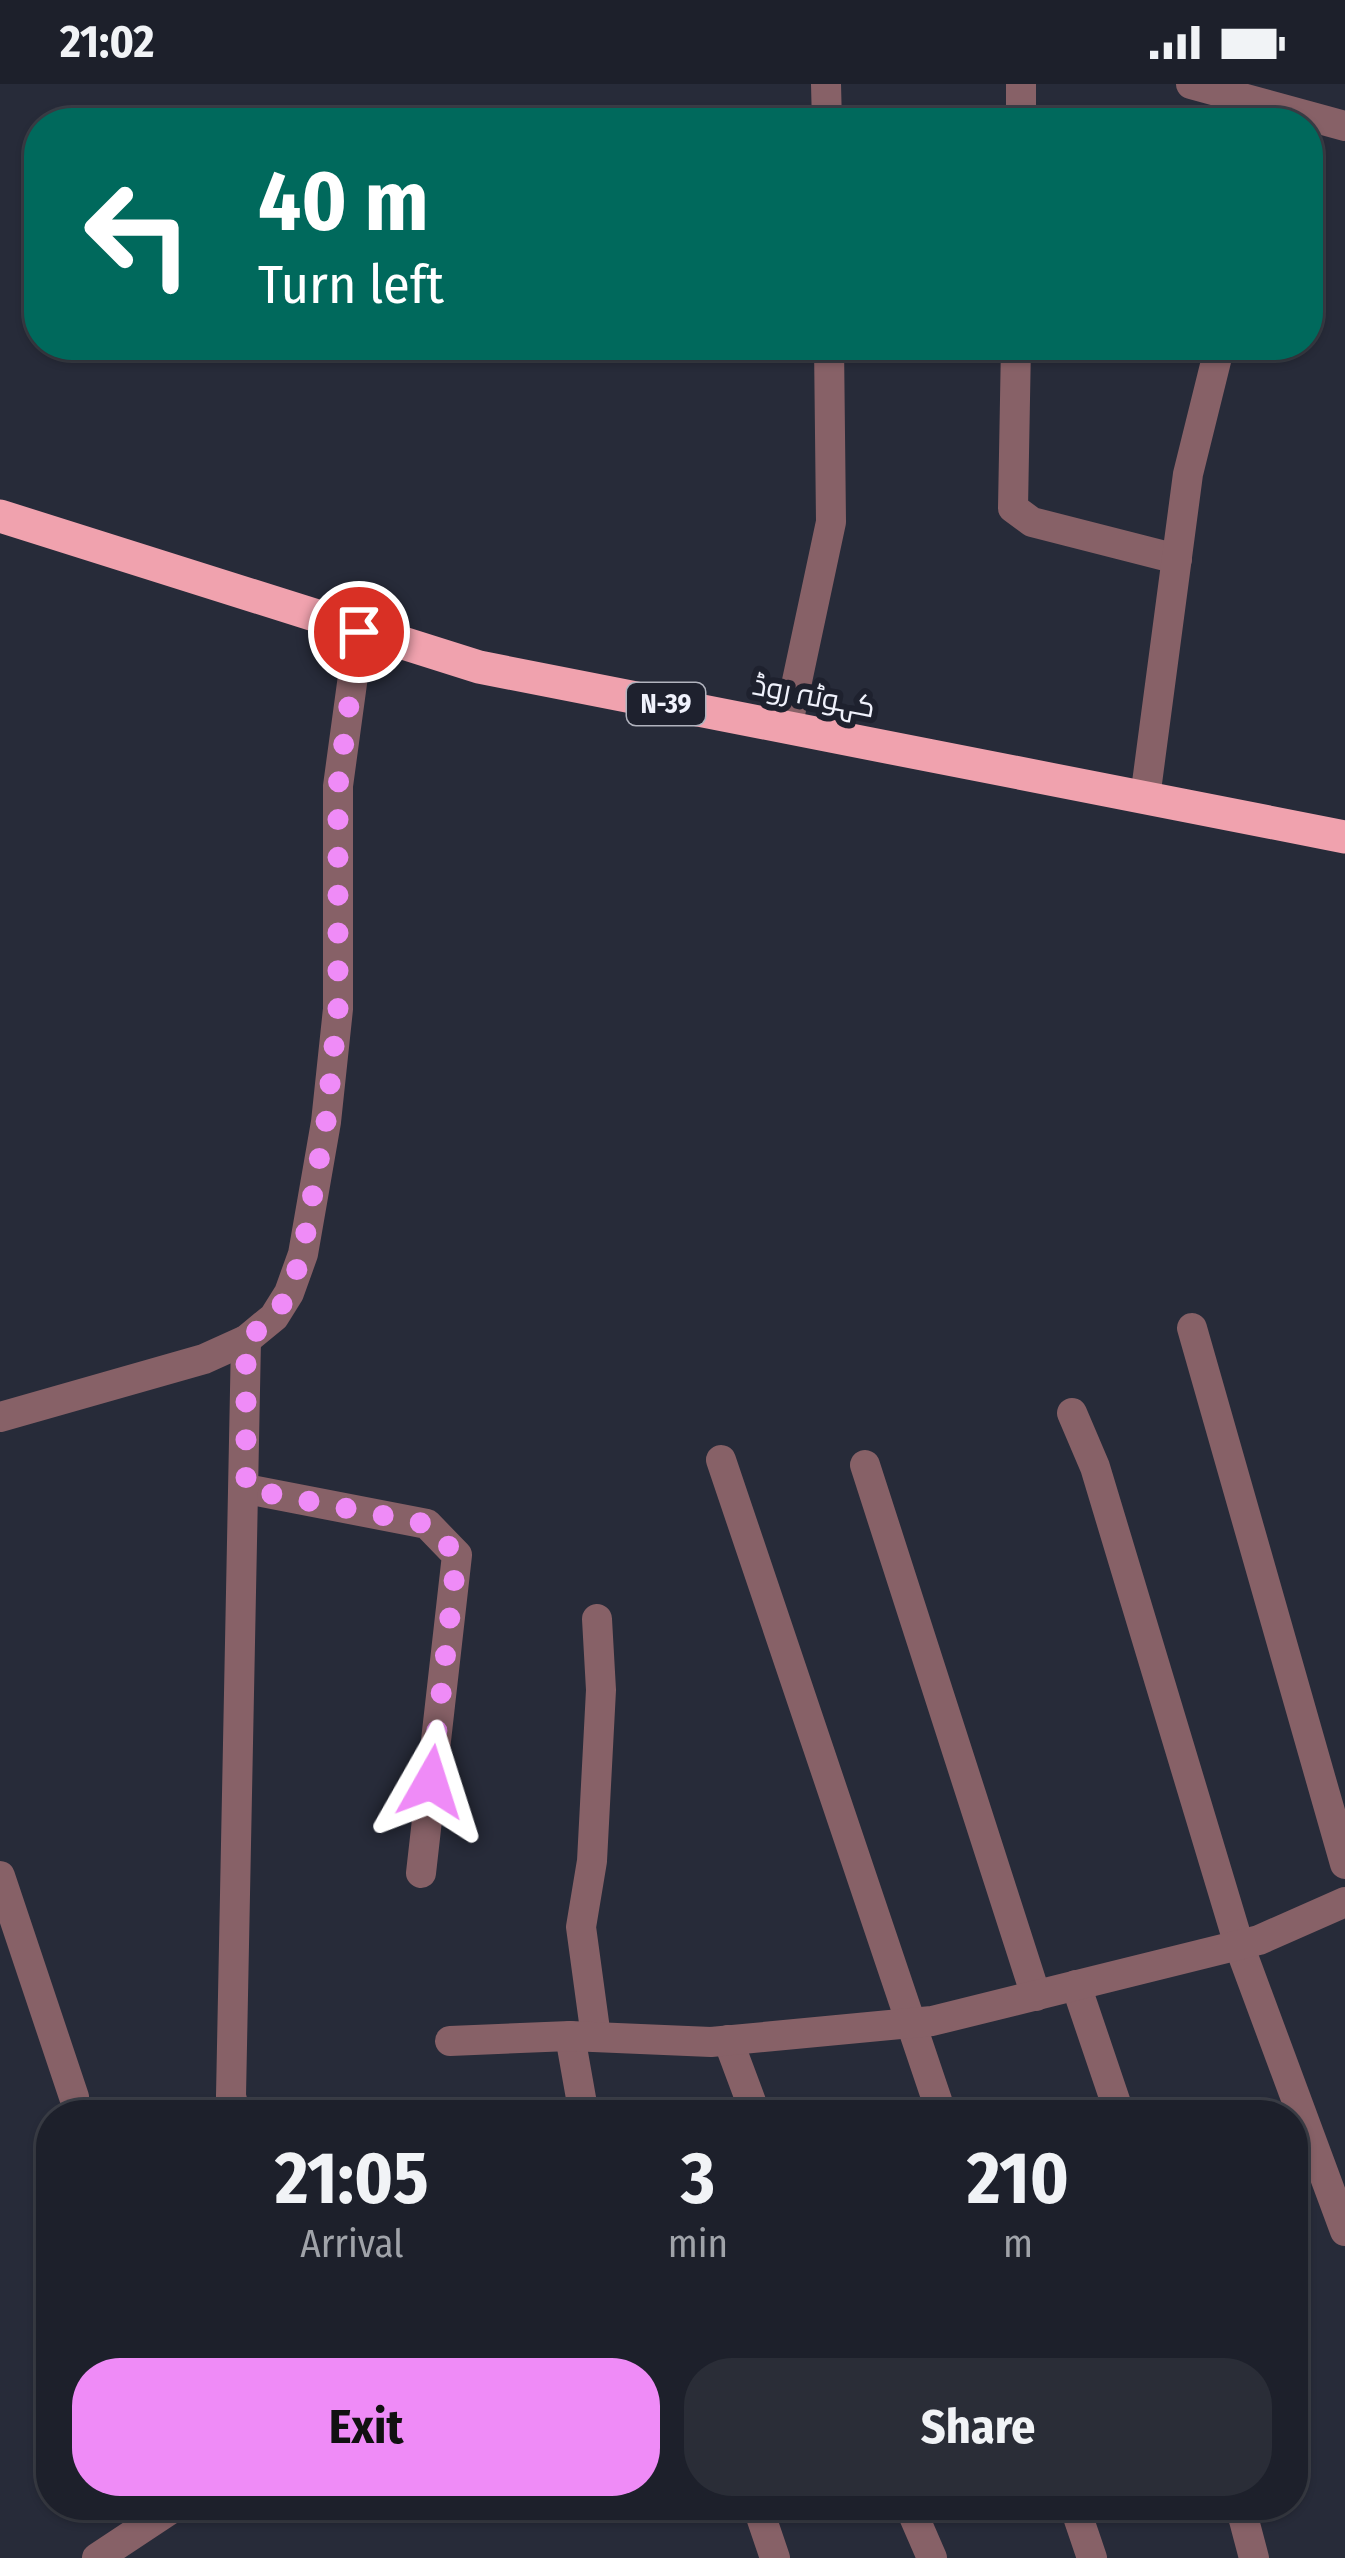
<!DOCTYPE html>
<html lang="en">
<head>
<meta charset="utf-8">
<style>
  :root { --surface:#1d202b; --page:#2a2d37; --text:#f1f3f6; --muted:#a0a3a9; --line:#3b3e47; --accent:#ef8bf7 }
  body { margin:0; font-family:"Fira Sans Condensed",Cairo,sans-serif; background:var(--page); color:var(--text); height:100vh; display:flex; flex-direction:column; font-size:45px; white-space:nowrap }
  * { box-sizing:border-box; margin:0 }
  p { font-size:39px; color:var(--muted) }
  .icon { flex:none; width:66px; height:66px; fill:none; stroke:currentColor; stroke-width:2; stroke-linecap:round; stroke-linejoin:round }
  .map { position:relative; flex:1; overflow:hidden }
  .sheet { position:absolute; left:36px; top:2016px; width:1272px; height:420px; display:flex; flex-direction:column; background:var(--surface); border-radius:48px; box-shadow:0 3px 9px #0004,0 0 0 3px var(--line) }
  .sheet>* { flex:none }
  .hud { position:absolute; left:24px; top:24px; width:1299px; height:252px; border-radius:48px; box-shadow:0 3px 9px #0004,0 0 0 3px var(--line); background:#00695c; color:#fff; overflow:hidden }
  .pin { position:absolute; display:grid; place-items:center; width:102px; height:102px; color:#fff; margin:-51px; border:6px solid #fff; border-radius:50%; box-shadow:0 3px 12px #0007 }
  .me { position:absolute; width:132px; margin:-66px; rotate:6deg; stroke-linejoin:round; filter:drop-shadow(0 0 9px #0008) }
  .turn { display:flex; align-items:center; gap:42px; height:252px; padding:0 36px; font-size:54px }
  .turn .icon { width:156px; height:156px; stroke-width:2.5 }
  .turn b { display:block; font-size:84px; line-height:102px }
  .eta { display:flex; justify-content:space-evenly; align-items:center; height:204px; text-align:center }
  .eta b { font-size:72px; font-weight:700; line-height:84px }
  .primary-button { display:flex; gap:24px; margin-top:auto; padding:24px 36px }
  .primary-button a { flex:1; height:138px; border-radius:48px; background:var(--accent); color:#111; font-size:48px; font-weight:700; line-height:138px; text-align:center }
  .primary-button a+a { background:var(--page); color:var(--text) }
  .status { display:flex; justify-content:space-between; align-items:center; height:84px; padding:0 60px; background:var(--surface); direction:ltr }
  .status svg { height:33px; fill:currentColor }
  .map>svg:first-child { display:block }
</style>
</head>
<body>
<div class="status"><b>21:02</b><svg viewBox="0 0 49 12"><path d="M0 12V9h3v3zM5 12V6h3v6zM10 12V3h3v9zM15 12V0h3v12zM26 1h20v11H26zM47 4h2v5h-2z"/></svg></div>
<div class="map">
<svg width="1345" height="2474" viewBox="0 0 1345 2474">
  <rect width="100%" height="100%" fill="#272b39"/>
  <g fill="none" stroke-linecap="round" stroke-linejoin="round">
    <g stroke="#876167" stroke-width="30">
      <path d="M826,0L827,39"/>
      <path d="M1191,0L1345,42"/>
      <path d="M1021,39V0"/>
      <path d="M1016,261L1013,424L1032,438L1177,475"/>
      <path d="M787,644L831,438L829,261"/>
      <path d="M1145,714L1188,390L1220,261"/>
      <path d="M1192,1244L1345,1780"/>
      <path d="M1072,1329L1095,1383L1239,1861L1345,2147"/>
      <path d="M721,1376L942,2031"/>
      <path d="M865,1381L1036,1912"/>
      <path d="M246,1405L427,1440L457,1471L421,1789"/>
      <path d="M0,1792L74,2013"/>
      <path d="M1076,1901L1120,2031"/>
      <path d="M570,1952L584,2031"/>
      <path d="M596,1953L581,1843L592,1777L601,1606L597,1535"/>
      <path d="M728,1956L756,2031"/>
      <path d="M450,1957L570,1952L711,1958L932,1937L1259,1856L1345,1818"/>
      <path d="M236,2031L231,2012L246,1256"/>
      <path d="M757,2421L775,2474"/>
      <path d="M909,2421L932,2474"/>
      <path d="M1074,2421L1092,2474"/>
      <path d="M1240,2421L1254,2474"/>
      <path d="M97,2474L177,2421"/>
    </g>
    <path stroke="#876167" stroke-width="30" d="M0,1333L204,1275L246,1256L274,1233L289,1209L303,1170L326,1038L338,925V702L359,548"/>
    <path stroke="#f0a2ae" stroke-width="33" d="M0,432L479,583L1345,753"/>
  </g>
  <g fill="none" stroke-linecap="round" stroke-linejoin="round">
    <path stroke="#ef8bf7" stroke-width="21" stroke-dasharray="0 37.8" d="M359,548L338,702V925L326,1038L302,1170L289,1209L274,1233L246,1256V1405L427,1440L457,1471L431,1698"/>
  </g>
  <g text-anchor="middle" stroke-width="12" stroke-linejoin="round" paint-order="stroke">
    <rect fill="#1e212e" stroke="#b1b3be" stroke-width="3" x="627" y="599" width="78" height="42" rx="9"/>
    <g font-size="27" font-weight="bold" fill="#f0f2fc">
      <text x="666" y="629">N-39</text>
    </g>
    <g font-size="30" fill="#f0f2fc" stroke="#1e212e">
      <text transform="translate(814 612) rotate(11)" y="10">کہوٹہ روڈ</text>
    </g>
  </g>
</svg>
<div class="pin" style="left:359px;top:548px;background:#d93025"><svg class="icon" aria-label="arrive" viewBox="0 0 24 24"><path d="M6 21V4h12l-3 4 3 4H6"/></svg></div>
<svg class="me" style="left:431px;top:1698px" viewBox="-20 -20 40 40"><path d="M0-17L14 15 0 8-14 15z" fill="#ef8bf7" stroke="#fff" stroke-width="4"/></svg>
<div class="hud">
<div class="turn"><svg class="icon" aria-label="left" viewBox="0 0 24 24"><path d="M17 20v-9H6M10 6l-5 5 5 5"/></svg><div><b>40 m</b>Turn left</div></div>
</div>
<section class="sheet">
<div class="eta">
<div><b>21:05</b><p>Arrival</p></div>
<div><b>3</b><p>min</p></div>
<div><b>210</b><p>m</p></div>
</div>
<div class="primary-button"><a>Exit</a><a>Share</a></div>
</section>
</div>
</body>
</html>
